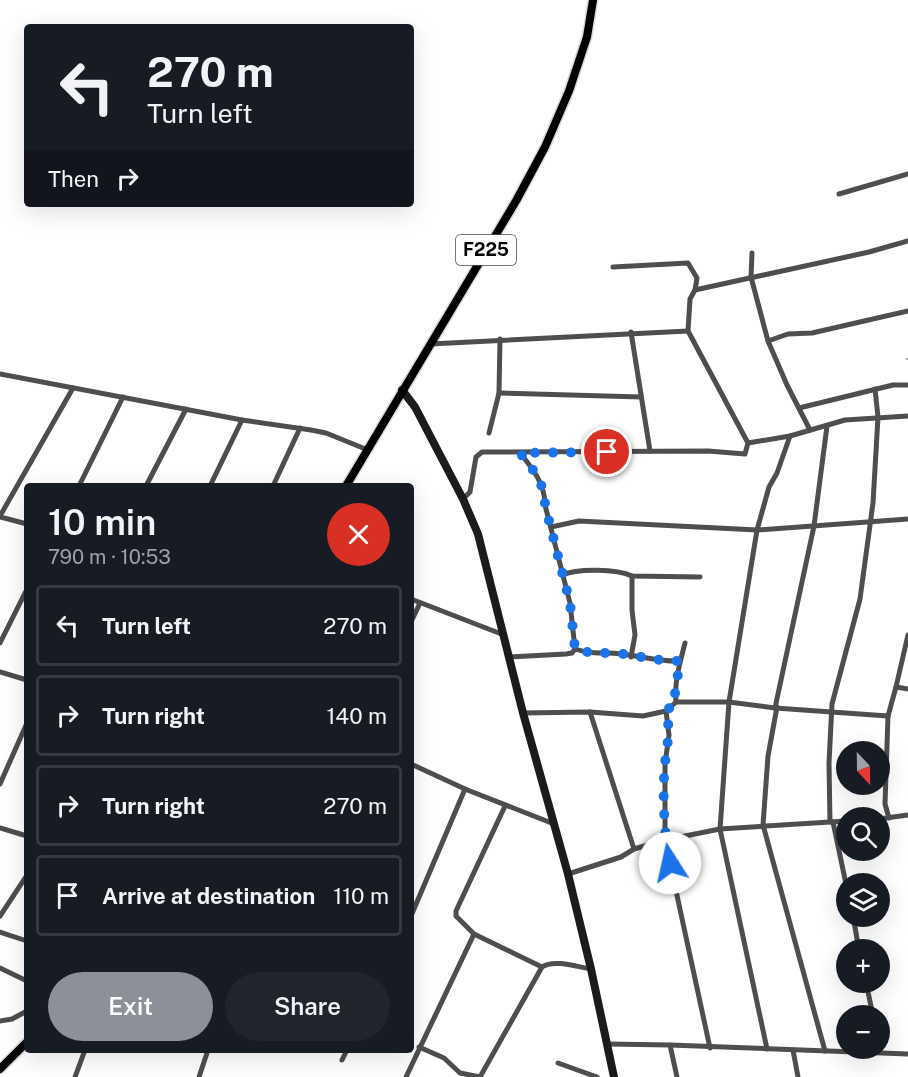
<!DOCTYPE html>
<html lang="en">
<head>
<meta charset="utf-8">
<style>
  :root { --surface:#171b24; --page:#20242c; --text:#f1f3f6; --muted:#9ea1a6; --line:#363941; --accent:#8c9099 }
  body { margin:0; font-family:"Public Sans",sans-serif; background:var(--page); color:var(--text); height:100vh; display:flex; flex-direction:column; font-size:22px; white-space:nowrap }
  * { box-sizing:border-box; margin:0 }
  p { font-size:20px; color:var(--muted) }
  .icon { flex:none; width:33px; height:33px; fill:none; stroke:currentColor; stroke-width:2; stroke-linecap:round; stroke-linejoin:round }
  .map { position:relative; flex:1; overflow:hidden }
  .drawer { position:absolute; left:24px; top:483px; width:390px; height:570px; display:flex; flex-direction:column; background:var(--surface); border-radius:6px; box-shadow:0 6px 24px #0002 }
  .drawer>* { flex:none }
  .hud { position:absolute; left:24px; top:24px; width:390px; height:183px; border-radius:6px; box-shadow:0 6px 24px #0002; background:#171b24; color:var(--text); overflow:hidden }
  .needle { width:39px; rotate:158deg }
  .fabs { position:absolute; left:836px; top:741px; display:grid; gap:12px }
  .fabs a { display:grid; place-items:center; width:54px; height:54px; border-radius:50%; background:var(--surface); box-shadow:0 6px 24px #0002; font-size:30px }
  .pin { position:absolute; display:grid; place-items:center; width:51px; height:51px; color:#fff; margin:-26px; border:3px solid #fff; border-radius:50%; box-shadow:0 2px 6px #0007 }
  .me { position:absolute; width:66px; margin:-33px; rotate:350deg; stroke-linejoin:round; filter:drop-shadow(0 0 4px #0008) }
  .turn { display:flex; align-items:center; gap:21px; height:126px; padding:0 24px; font-size:27px }
  .turn .icon { width:78px; height:78px; stroke-width:2.5 }
  .turn b { display:block; font-size:42px; line-height:51px }
  .then { display:flex; align-items:center; height:57px; padding:0 24px; background:#0003; gap:12px; font-size:22px }
  .round { display:grid; place-items:center; flex:none; width:63px; height:63px; border-radius:32px; background:var(--page) }
  .summary { display:flex; align-items:center; justify-content:space-between; height:102px; padding:0 24px }
  h1 { font-size:36px; font-weight:600; line-height:45px }
  .button { display:flex; gap:12px; margin-top:auto; padding:12px 24px }
  .button a { flex:1; height:69px; border-radius:36px; background:var(--accent); color:#fff; font-size:24px; font-weight:600; line-height:69px; text-align:center }
  .button a+a { background:var(--page); color:var(--text) }
  ul { padding:0; list-style:none }
  li { display:flex; align-items:center; gap:18px; height:81px; margin:0 12px 9px; padding:0 12px; border:3px solid var(--line); border-radius:6px }
  li div { flex:1 }
  li b { display:block; font-size:22px }
  li em { font-style:normal }
  .map>svg:first-child { display:block }
</style>
</head>
<body>
<div class="map">
<svg width="908" height="1077" viewBox="0 0 908 1077">
  <rect width="100%" height="100%" fill="#fff"/>
  <g fill="none" stroke-linecap="round" stroke-linejoin="round">
    <path stroke="#9c9c9c" stroke-width="1.5" d="M906,359H908"/>
    <defs>
      <g id="primary">
        <path d="M346,486L516,201L545,147L569,91L587,37L593,0"/>
        <path d="M0,1069L27,1042"/>
      </g>
    </defs>
    <use href="#primary" stroke="#dbdbdb" stroke-width="11"/>
    <g stroke="#4e4e4e" stroke-width="5">
      <path d="M839,194L908,174"/>
      <path d="M752,253L751,277L768,341L787,385L810,430"/>
      <path d="M613,267L688,263L697,278L695,290"/>
      <path d="M631,332L650,451"/>
      <path d="M768,341L788,334L812,333L908,311"/>
      <path d="M430,344L688,331"/>
      <path d="M0,374L242,420L311,430L326,433L368,450"/>
      <path d="M499,393L641,397"/>
      <path d="M799,408L893,385H908"/>
      <path d="M489,433L499,393L500,339"/>
      <path d="M748,443L790,436L845,420L908,416"/>
      <path d="M520,453C533,469 545,484 545,505L570,603L575,649"/>
      <path d="M79,486L123,397"/>
      <path d="M146,486L186,409"/>
      <path d="M210,486L242,420"/>
      <path d="M273,486L300,428"/>
      <path d="M463,499L470,492L476,457L482,452L708,451L745,454L748,443L688,331L690,299L695,290L869,252L908,241"/>
      <path d="M0,516L73,388"/>
      <path d="M0,517L27,524"/>
      <path d="M551,527L579,521L757,530L908,519"/>
      <path d="M563,575C577,568 617,569 632,576L700,577"/>
      <path d="M411,599L504,635"/>
      <path d="M411,622L420,603"/>
      <path d="M0,643L27,589"/>
      <path d="M509,657L566,654L572,653L575,649C587,653 596,653 608,653C632,653 654,662 680,661"/>
      <path d="M631,657L635,635L632,610V576"/>
      <path d="M0,672L27,680"/>
      <path d="M896,687L908,689"/>
      <path d="M676,702C674,682 680,663 685,643"/>
      <path d="M777,707L768,756L763,825L825,1051"/>
      <path d="M775,708L814,526L827,426"/>
      <path d="M666,711L669,735L665,764V840L710,1048"/>
      <path d="M590,712L634,849"/>
      <path d="M523,713L590,712L643,716L666,711L676,702H729L775,708L888,716"/>
      <path d="M411,764L465,789L554,824"/>
      <path d="M0,784L27,723"/>
      <path d="M505,806L456,911V916L474,934L542,967"/>
      <path d="M889,818L885,804L888,716L896,687L908,635"/>
      <path d="M879,819L908,815"/>
      <path d="M830,822L829,763L832,704L860,599L873,503L878,417L875,389"/>
      <path d="M833,822L846,884"/>
      <path d="M0,828L27,836"/>
      <path d="M568,874L621,857L634,849L665,840L720,829L846,821"/>
      <path d="M0,916L27,875"/>
      <path d="M411,916L465,789"/>
      <path d="M853,916L859,950"/>
      <path d="M0,932L27,941"/>
      <path d="M0,968L27,981"/>
      <path d="M866,982L873,1016"/>
      <path d="M0,1021L12,1019L27,1011"/>
      <path d="M607,1044L670,1045L908,1054"/>
      <path d="M670,1045L677,1077"/>
      <path d="M419,1047L444,1058L460,1073L480,1077"/>
      <path d="M767,1049L720,829L729,702L757,530L769,487L777,473L790,436"/>
      <path d="M793,1050L798,1077"/>
      <path d="M342,1060L347,1050"/>
      <path d="M558,1063L597,1077"/>
      <path d="M75,1077L85,1050"/>
      <path d="M199,1077L208,1050"/>
      <path d="M406,1077L474,934"/>
      <path d="M480,1077L542,967C554,959 577,967 591,969"/>
    </g>
    <path stroke="#1b1b1b" stroke-width="8" d="M402,390L415,407L463,499L478,534L523,713L568,874L591,969L614,1077"/>
    <use href="#primary" stroke="#000" stroke-width="8"/>
  </g>
  <g fill="none" stroke-linecap="round" stroke-linejoin="round">
    <path stroke="#1a73e8" stroke-width="10" stroke-dasharray="0 18" d="M607,452L520,453C533,469 545,484 545,505L570,603L575,649C587,653 596,653 608,653C632,653 655,662 680,661L675,693L676,702L666,711C671,730 667,745 665,763C662,794 664,833 670,863"/>
  </g>
  <g text-anchor="middle" stroke-width="4.5" stroke-linejoin="round" paint-order="stroke">
    <rect fill="#fff" stroke="#4c4c4c" stroke-width="1.5" x="456" y="235" width="60" height="30" rx="4.5"/>
    <g font-size="18" font-weight="bold" fill="#000">
      <text x="486" y="256">F225</text>
    </g>
  </g>
</svg>
<div class="fabs">
<a><svg class="needle" viewBox="-14 -14 28 28"><path d="M0-13l5 13h-10z" fill="#e53935"/><path d="M0 13l5-13h-10z" fill="#9ea1a6"/></svg></a>
<a><svg class="icon" aria-label="search" viewBox="0 0 24 24"><circle cx="10" cy="10" r="6"/><path d="M15 15l6 6"/></svg></a>
<a><svg class="icon" aria-label="layers" viewBox="0 0 24 24"><path d="M12 4l9 5-9 5-9-5zM3 14l9 5 9-5"/></svg></a>
<a>+</a>
<a>−</a>
</div>
<div class="pin" style="left:607px;top:452px;background:#d93025"><svg class="icon" aria-label="arrive" viewBox="0 0 24 24"><path d="M6 21V4h12l-3 4 3 4H6"/></svg></div>
<svg class="me" style="left:670px;top:863px" viewBox="-20 -20 40 40"><circle r="19" fill="#fff"/><path d="M0-13L10 11 0 6-10 11z" fill="#1a73e8"/></svg>
<div class="hud">
<div class="turn"><svg class="icon" aria-label="left" viewBox="0 0 24 24"><path d="M17 20v-9H6M10 6l-5 5 5 5"/></svg><div><b>270 m</b>Turn left</div></div>
<div class="then">Then<svg class="icon" aria-label="right" viewBox="0 0 24 24"><path d="M7 20v-9h11M14 6l5 5-5 5"/></svg></div>
</div>
<section class="drawer">
<div class="summary"><div><h1>10 min</h1><p>790 m · 10:53</p></div><a class="round" style="background:#d93025;color:#fff"><svg class="icon" aria-label="close" viewBox="0 0 24 24"><path d="M6 6l12 12M18 6L6 18"/></svg></a></div>
<ul>
<li><svg class="icon" aria-label="left" viewBox="0 0 24 24"><path d="M17 20v-9H6M10 6l-5 5 5 5"/></svg><div><b>Turn left</b></div><em>270 m</em></li>
<li><svg class="icon" aria-label="right" viewBox="0 0 24 24"><path d="M7 20v-9h11M14 6l5 5-5 5"/></svg><div><b>Turn right</b></div><em>140 m</em></li>
<li><svg class="icon" aria-label="right" viewBox="0 0 24 24"><path d="M7 20v-9h11M14 6l5 5-5 5"/></svg><div><b>Turn right</b></div><em>270 m</em></li>
<li><svg class="icon" aria-label="arrive" viewBox="0 0 24 24"><path d="M6 21V4h12l-3 4 3 4H6"/></svg><div><b>Arrive at destination</b></div><em>110 m</em></li>
</ul>
<div class="button"><a>Exit</a><a>Share</a></div>
</section>
</div>
</body>
</html>
